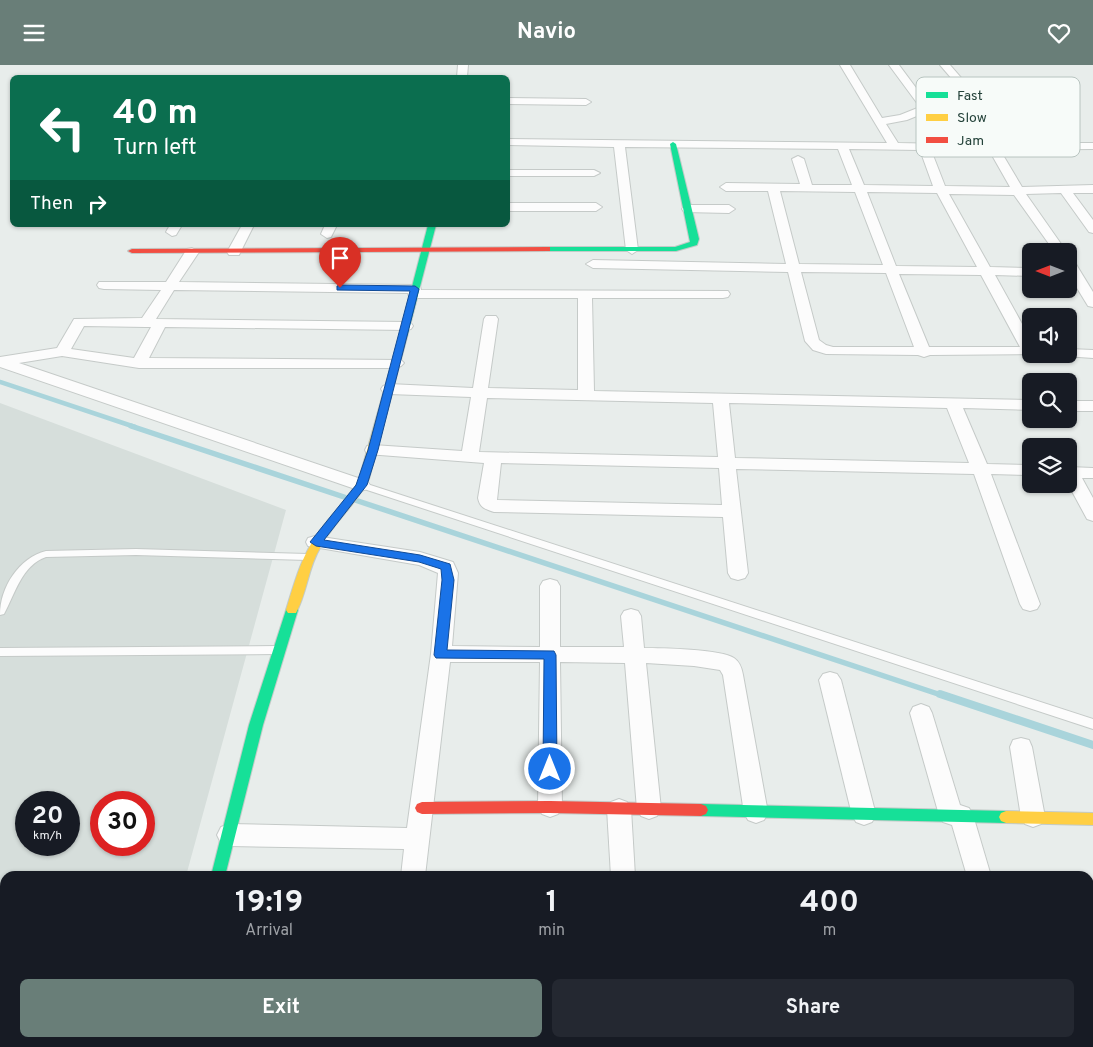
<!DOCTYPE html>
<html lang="en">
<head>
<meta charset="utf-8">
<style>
  :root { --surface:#171b24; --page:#242831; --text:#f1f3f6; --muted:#9ea1a6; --accent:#697e78 }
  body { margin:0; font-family:Overpass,sans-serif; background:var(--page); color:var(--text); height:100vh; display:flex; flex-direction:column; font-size:19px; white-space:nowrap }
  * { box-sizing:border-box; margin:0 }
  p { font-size:16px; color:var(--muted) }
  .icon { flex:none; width:28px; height:28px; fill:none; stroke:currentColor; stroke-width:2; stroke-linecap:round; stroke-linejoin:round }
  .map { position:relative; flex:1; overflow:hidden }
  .drawer { position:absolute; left:0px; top:806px; width:1094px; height:176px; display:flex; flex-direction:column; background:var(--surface); border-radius:15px 15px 0 0; box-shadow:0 1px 4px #0004 }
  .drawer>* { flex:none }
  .guide { position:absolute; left:10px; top:10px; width:500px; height:152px; border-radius:8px; box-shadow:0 1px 4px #0004; background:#0b6e4f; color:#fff; overflow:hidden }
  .needle { width:32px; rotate:270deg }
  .controls { position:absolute; left:1022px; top:178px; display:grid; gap:10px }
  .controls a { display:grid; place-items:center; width:55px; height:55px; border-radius:8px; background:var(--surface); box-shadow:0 1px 4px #0004; font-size:25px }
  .speed { position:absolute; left:15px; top:726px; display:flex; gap:10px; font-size:25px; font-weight:700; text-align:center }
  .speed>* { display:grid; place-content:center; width:65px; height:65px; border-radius:50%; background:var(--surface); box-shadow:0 1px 4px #0004; line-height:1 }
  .speed small { font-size:12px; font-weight:400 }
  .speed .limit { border:8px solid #d22; background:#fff; color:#111 }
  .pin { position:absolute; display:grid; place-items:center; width:42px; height:42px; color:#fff; margin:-51px -21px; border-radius:50% 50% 50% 0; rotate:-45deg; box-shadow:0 0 5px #0007 }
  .pin .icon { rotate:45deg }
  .me { position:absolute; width:55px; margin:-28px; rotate:0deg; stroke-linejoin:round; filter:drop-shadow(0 0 4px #0008) }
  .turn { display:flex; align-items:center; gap:18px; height:105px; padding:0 20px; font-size:22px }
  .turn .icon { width:65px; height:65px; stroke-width:2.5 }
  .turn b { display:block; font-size:35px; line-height:42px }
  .then { display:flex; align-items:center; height:48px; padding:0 20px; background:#0003; gap:10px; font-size:19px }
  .eta { display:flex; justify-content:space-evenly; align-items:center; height:85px; text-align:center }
  .eta b { font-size:30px; font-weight:700; line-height:35px }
  .primary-button { display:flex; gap:10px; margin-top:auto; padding:10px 20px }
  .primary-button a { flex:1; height:58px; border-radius:8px; background:var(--accent); color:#fff; font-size:20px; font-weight:700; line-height:58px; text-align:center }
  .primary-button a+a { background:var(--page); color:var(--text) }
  header { display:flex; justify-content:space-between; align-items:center; height:65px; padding:0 20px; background:var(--accent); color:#fff; font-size:22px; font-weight:700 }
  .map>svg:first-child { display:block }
</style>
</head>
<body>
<header><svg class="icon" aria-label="menu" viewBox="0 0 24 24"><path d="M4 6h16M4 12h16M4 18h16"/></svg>Navio<svg class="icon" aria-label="heart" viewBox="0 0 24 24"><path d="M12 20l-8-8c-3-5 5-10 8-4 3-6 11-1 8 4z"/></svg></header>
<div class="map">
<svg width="1093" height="982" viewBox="0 0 1093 982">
  <rect width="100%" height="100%" fill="#e8edeb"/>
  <path fill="#d6dedb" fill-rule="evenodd" d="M0,338L286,445L186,811H5V978H141L140,982H0ZM26,738H69V780H26ZM101,738H144V780H101Z"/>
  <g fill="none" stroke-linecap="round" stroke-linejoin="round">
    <path stroke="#a9d4db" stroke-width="4.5" d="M0,317L135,362"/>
    <g stroke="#a9d4db" stroke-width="5.5">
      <path d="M131,361L347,433"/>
      <path d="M355,435L944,631"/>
    </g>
    <path stroke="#a9d4db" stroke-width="8" d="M940,629L1093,680"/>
    <defs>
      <g id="lane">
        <path d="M361,417L1093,654V664L358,422L356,420Z"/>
        <path d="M136,484L308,489L313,492L308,495L136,490L46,492C22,500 15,529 4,549L0,550C0,522 19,493 46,486Z"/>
        <path d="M277,581L281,582L282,585L281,588L277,589L0,591V583Z"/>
      </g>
      <g id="street">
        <path d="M458,0H468L467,12H457Z"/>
        <path d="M840,0H850L882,53L900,50L920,42L889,0H899L957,78H1007L940,0H950L1018,78H1093V84L1000,85L1022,122L1093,120V128H1073L1093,155V168L1089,167L1061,128L1026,129L1066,186H1054L1014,130L949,129L990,202L1031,203V211L995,210L1031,275V289H1036L930,290L924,292L918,290L826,289L813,285L805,276L788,207L593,203L586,199L593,195L786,199L768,126H726L720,122L726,118L800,119L792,94L798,91L804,94L812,120H852L838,84L625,82L638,185L632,189L626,185L614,82L508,80V74L887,78ZM924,48L946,79L898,78L886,59L907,55ZM849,84L920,85L933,121L864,120ZM931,85H989L1010,122L945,121ZM780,126L855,127L883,200L799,199ZM867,127L937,128L977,202L896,201ZM801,207L886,208L914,282H833L826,280L819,275ZM899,209L981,210L1020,282H929Z"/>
        <path d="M508,33L586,34L591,37L586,40L508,39Z"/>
        <path d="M508,105H594L600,108L594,111H508Z"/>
        <path d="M508,138H596L602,142L596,146H508Z"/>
        <path d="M688,140H729L735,144L729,148L684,147L682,144L684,141Z"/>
        <path d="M170,160H182L176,170L172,171L166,167Z"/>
        <path d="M242,160H254L239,190H229L227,187Z"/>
        <path d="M325,160H337L331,172L327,173L321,169Z"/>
        <path d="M192,183L199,187L179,217L415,220L420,221L421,225L728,226L730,229L728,232L723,233H592L594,326L1031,335V345L963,343L987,399L1031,400V410L991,409L1040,539L1037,544L1030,546L1023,544L1020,539L974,409L736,404L748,508L745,513L738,515L731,513L728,508L723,452L494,447C485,444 480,443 478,433L484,398L367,389L365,385L367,381L373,380L462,386L471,332L389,329L383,327L381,324L383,321L389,319L473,323L484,254L486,251H496L498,254L488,323L578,325V233H414L409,232L408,228L174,225L156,254L406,257L411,258L413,261L411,264L406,265L165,262L149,293L401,295L404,298L401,301L396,303H139L62,291L19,298L367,416L370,420L367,424L361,426L0,302V292L57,283L74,254L142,253L161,225L104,224L99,223L97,220L99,217H166L187,184ZM84,261L146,262H151L134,293L71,284ZM487,333L713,338L718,392L479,387ZM729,338L947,343L969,398L735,393ZM501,398L719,403L722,440L497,435Z"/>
        <path d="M1069,195L1074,196L1093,227V242L1088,241L1069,210Z"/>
        <path d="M1069,284L1093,285V293L1064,291L1062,289H1069Z"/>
        <rect x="1069" y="336" width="24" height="10"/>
        <path d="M1069,402L1093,403V413H1082L1093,433V456L1087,454L1068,419Z"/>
        <path d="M315,471L420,487L453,497L458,508L452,581L540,582V521L543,516L550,514L557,516L560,521V582H624L621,551L624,546L631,544L638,546L641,551L644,583C662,583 721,584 734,593C740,597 742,604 743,610L768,748L764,755L756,758L748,755L744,748L723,610L720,605L694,601L646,598L661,744L657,751L649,754L641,751L637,744L625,598L560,597L562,742L558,749L550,752L542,749L538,742L540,597H450L425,811H401L404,784L229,781L221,778L217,770L221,762L229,759L407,763L431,589L438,508L419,500L308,481L306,477L308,473Z"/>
        <path d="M830,607L837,609L841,615L876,750L872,757L864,760L856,757L852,750L819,615L823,609Z"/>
        <path d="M921,639L929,642L932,648L960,740L969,743L973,750L991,811H967L952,760L943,757L939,750L910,648L913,642Z"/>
        <path d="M1021,673L1029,675L1032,682L1045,752L1041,759L1033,762L1025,759L1021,752L1010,682L1013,675Z"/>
        <path d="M619,734L627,737L631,744L635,811H611L607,744L611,737Z"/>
        <path d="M159,978H187L186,982H158Z"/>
        <rect x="380" y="978" width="28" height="4"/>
        <rect x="620" y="978" width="28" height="4"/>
        <path d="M1014,978H1042L1043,982H1015Z"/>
      </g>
      <g id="fast">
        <path d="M673,77L676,79L699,174L697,180L676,186H544V182H675L690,177L670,79Z"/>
        <path d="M428,160H436L407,272L403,275L399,272Z"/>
        <path d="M292,541L296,542L298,545L263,660L225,811H211L249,660L286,545L288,542Z"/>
        <path d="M701,739L1006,746L1011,748L1013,752L1011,756L1006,758L701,751L696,749L694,745L696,741Z"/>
      </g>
      <g id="slow">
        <path d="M403,269L407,272L369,414C356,440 333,458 320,483C308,503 307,528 296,548H288L286,545C294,519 301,492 317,470C330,450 348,435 359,414L399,272Z"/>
        <path d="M1006,746L1093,748V760L1006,758L1001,756L999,752L1001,748Z"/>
      </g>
      <g id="jam">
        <path d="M547,182H550V186L132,188L128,186L132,184Z"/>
        <path d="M550,736L701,739L706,741L708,745L706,749L701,751L550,748L422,749L417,747L415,743L417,739L422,737Z"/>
      </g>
    </defs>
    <use href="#lane" stroke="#c5cac8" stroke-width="2"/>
    <use href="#street" stroke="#c5cac8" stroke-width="2"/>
    <use href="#fast" stroke="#c3cbc8" stroke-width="2"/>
    <use href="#slow" stroke="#c3cbc8" stroke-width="2"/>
    <use href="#jam" stroke="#c3cbc8" stroke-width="2"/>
    <use href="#lane" fill="#fcfcfc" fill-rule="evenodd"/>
    <use href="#street" fill="#fcfcfc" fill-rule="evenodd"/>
    <use href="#fast" fill="#16e098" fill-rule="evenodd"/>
    <use href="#slow" fill="#ffcf43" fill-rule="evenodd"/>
    <use href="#jam" fill="#f24e42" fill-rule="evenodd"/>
  </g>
  <path fill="#1a73e8" stroke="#114b97" d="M340,220L415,221L419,224L378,385L367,420L324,475L420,490L450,499L454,515L447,585L554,586L556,590L557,704L555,708L550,710L545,708L543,704L544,594L436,593L434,590L442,515L441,504L419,497L316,481L310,477L356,420L368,385L410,226L337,225V221Z"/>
  <rect x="916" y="12" width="164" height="80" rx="8" fill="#f7fbf9" stroke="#b8c4c0" stroke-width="1"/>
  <rect x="926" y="27" width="22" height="6" fill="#16e098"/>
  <rect x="926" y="49" width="22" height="7" fill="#ffcf43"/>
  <rect x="926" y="72" width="22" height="6" fill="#f24e42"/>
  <g font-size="14" fill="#24423a">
    <text x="957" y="35">Fast</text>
    <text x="957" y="57">Slow</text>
    <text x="957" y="80">Jam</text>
  </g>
</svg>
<div class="controls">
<a><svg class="needle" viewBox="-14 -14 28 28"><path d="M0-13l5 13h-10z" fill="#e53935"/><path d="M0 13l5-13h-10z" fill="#9ea1a6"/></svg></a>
<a><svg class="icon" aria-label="sound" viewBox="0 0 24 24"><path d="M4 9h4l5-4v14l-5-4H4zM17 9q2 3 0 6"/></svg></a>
<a><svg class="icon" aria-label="search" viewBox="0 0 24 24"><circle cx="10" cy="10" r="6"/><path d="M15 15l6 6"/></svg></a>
<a><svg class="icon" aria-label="layers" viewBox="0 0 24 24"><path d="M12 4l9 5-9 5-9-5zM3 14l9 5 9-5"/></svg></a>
</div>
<div class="speed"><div>20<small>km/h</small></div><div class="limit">30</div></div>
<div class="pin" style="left:340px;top:223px;background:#d93025"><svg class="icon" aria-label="arrive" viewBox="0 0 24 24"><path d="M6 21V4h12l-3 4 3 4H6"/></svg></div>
<svg class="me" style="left:550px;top:704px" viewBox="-20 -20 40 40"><circle r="17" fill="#1a73e8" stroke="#fff" stroke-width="3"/><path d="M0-11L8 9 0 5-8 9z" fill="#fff"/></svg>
<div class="guide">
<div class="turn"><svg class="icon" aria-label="left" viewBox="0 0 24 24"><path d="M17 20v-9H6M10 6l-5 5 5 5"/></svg><div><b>40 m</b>Turn left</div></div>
<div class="then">Then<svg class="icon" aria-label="right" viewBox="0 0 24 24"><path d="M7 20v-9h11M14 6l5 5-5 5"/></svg></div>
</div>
<section class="drawer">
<div class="eta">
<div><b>19:19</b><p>Arrival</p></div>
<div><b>1</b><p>min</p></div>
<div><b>400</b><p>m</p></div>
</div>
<div class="primary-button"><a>Exit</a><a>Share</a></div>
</section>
</div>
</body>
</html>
